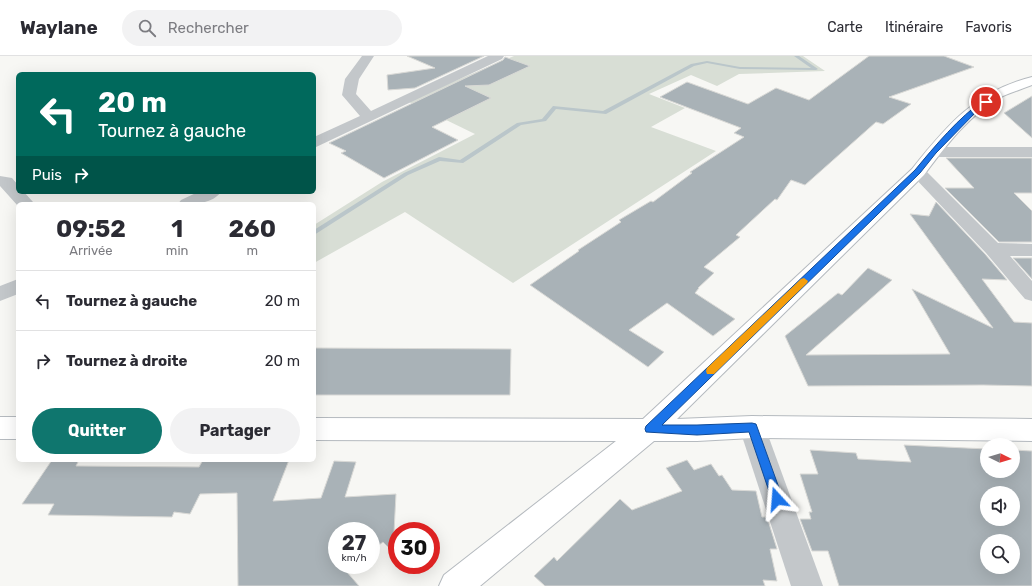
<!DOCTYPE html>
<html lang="fr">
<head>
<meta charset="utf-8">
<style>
  :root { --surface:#fff; --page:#f2f2f3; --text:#2b2b33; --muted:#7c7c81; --line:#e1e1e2; --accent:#0f766e }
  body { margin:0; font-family:Rubik,sans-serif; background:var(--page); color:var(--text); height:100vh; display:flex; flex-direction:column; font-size:15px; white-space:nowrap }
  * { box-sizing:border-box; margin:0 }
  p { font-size:13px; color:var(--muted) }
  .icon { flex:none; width:22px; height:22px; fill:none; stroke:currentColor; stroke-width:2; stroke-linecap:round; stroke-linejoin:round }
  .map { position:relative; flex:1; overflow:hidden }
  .panel { position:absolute; left:16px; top:146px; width:300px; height:260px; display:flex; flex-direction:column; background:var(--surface); border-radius:6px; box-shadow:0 4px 16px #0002 }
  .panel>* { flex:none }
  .hud { position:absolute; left:16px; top:16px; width:300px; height:122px; border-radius:6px; box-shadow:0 4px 16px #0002; background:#00695c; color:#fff; overflow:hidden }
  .needle { width:26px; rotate:95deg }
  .tools { position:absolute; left:980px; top:382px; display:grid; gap:8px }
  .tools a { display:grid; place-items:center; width:40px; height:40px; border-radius:50%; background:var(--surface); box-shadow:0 4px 16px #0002; font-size:20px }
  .speed { position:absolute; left:328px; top:466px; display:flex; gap:8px; font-size:20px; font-weight:700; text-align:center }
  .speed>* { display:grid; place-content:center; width:52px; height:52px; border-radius:50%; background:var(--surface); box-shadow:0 4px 16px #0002; line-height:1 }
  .speed small { font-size:10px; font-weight:400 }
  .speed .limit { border:6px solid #d22; background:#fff; color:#111 }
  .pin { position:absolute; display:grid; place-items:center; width:34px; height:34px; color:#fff; margin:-17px; border:2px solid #fff; border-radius:50%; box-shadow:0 1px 4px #0007 }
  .me { position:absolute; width:44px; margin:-22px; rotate:341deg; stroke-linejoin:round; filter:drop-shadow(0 0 3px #0008) }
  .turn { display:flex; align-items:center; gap:14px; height:84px; padding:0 16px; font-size:18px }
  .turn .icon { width:52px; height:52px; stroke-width:2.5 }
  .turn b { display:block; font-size:28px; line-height:34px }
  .then { display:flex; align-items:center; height:38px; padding:0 16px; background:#0003; gap:8px; font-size:15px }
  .eta { display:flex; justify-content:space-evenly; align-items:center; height:68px; text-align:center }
  .eta b { font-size:24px; font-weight:700; line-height:28px }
  .button { display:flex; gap:8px; margin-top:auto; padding:8px 16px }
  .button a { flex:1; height:46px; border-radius:24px; background:var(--accent); color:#fff; font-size:16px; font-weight:700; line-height:46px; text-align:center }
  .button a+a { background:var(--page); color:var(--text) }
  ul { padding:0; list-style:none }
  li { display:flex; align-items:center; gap:12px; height:60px; padding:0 16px; border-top:1px solid var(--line) }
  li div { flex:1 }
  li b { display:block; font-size:15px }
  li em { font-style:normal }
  header { display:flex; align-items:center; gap:24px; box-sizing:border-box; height:56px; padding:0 20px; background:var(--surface); border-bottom:1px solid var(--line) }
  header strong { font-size:19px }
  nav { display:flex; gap:22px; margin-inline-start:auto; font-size:14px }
  .search { width:280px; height:36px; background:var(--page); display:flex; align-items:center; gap:10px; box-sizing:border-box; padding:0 14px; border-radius:22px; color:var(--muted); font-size:15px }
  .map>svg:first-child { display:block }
</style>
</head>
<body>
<header>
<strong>Waylane</strong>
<div class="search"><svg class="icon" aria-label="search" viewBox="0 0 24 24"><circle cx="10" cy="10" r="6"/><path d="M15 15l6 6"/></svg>Rechercher</div>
<nav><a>Carte</a><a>Itinéraire</a><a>Favoris</a></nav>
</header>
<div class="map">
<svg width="1032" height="530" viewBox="0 0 1032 530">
  <rect width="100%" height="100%" fill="#f7f7f4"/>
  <path fill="#d8ded5" d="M514,0H803L825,15L739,18L717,30L691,19L649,38L685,52L651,71L716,95L513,227L405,156L314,207V169L382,126L475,78L407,45Z"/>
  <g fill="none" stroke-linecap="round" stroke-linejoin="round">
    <path fill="#bac6ca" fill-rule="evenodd" d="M794,0H799L818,13L816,14L740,13L707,7L694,10L606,58L556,53L546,65L521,69L463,107L440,105L408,119L314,179V174L404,117L439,101L460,104L517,67L542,63L553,50L603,55L691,8L707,5L740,11L811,12Z"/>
  </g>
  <g fill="#a9b2b7" stroke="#d9d9d6" fill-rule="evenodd">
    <path d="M407,0H484L415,32L388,34L387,19L435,12Z"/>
    <path d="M869,0H944L974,11L889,41L911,48L883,68L876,66L805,129L791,124L777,144L775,143L736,179L740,181L704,211L714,217L698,232H699L695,237L735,263L713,280L667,247L629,274L664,296L648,311L530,229L579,195L578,194L621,166L619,164L651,145L653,146L692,117L690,116L744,81L734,77L741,72L660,41L687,26L748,48L776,32L809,44Z"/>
    <path d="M505,1L530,10L489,29L465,30L491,42L432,71L458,84L384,122L341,97L346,95L329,87L503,4Z"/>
    <path d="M1032,40V82L1004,57Z"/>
    <path d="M946,102H1032V137H1014L1032,155V186H999L945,132H974Z"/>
    <path d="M936,146L985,198L1007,224L982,223L1014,266L1032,267V330L983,329L808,330L785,280L838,237L842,239L868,212L892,224L806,299L950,298L912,233L993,272L910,158L929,160Z"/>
    <path d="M1013,202H1032V223Z"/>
    <path d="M314,292L511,293L510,339H314Z"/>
    <path d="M904,389L987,393V415H1013V394L1032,395V530H839L828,495H812L800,463H811L809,456H812L800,418H818L810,394L856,397L858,403L911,406ZM987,437H1013V463H987ZM987,485H1013V511H987Z"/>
    <path d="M52,404H79L76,410L199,411L203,404H289L273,445L321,442L334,405L356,406L345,441L396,438L393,496L383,486L371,495V475H337V509H353L346,515L359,530H238L237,437L200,438L190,458L174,456L172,461L48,459L54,448H22Z"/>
    <path d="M687,404L694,414L711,408L719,420L722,419L732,434L756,435L762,461H767L777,493H770L777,525L763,524L765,530H545L534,520L554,501L557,505L620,443L632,454L682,435L666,412Z"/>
  </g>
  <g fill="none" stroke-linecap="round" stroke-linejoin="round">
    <defs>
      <g id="secondary">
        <path d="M1032,21V29C1022,33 1012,36 1003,40C970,57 945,91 924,119L677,363L752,360L1032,363V385L752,382L697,385H654L480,530H439L444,519L616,385L314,384V362L643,363L912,113C947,69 976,35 1032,21Z"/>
        <rect x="0" y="361" width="18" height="22"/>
      </g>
    </defs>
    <use href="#secondary" stroke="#b5babf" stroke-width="2"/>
    <g fill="#c3c7ca" fill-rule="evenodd">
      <path d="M362,0H374L359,23L356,38L371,55L488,0H504L502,3L314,92V81L360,60L342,39L345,23Z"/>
      <path d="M933,91H1032V101H933L927,99L925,96L927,93Z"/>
      <path d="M918,111L924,113L998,187L1032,188V200H1010L1032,225V245L1025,243L986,197L912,119L910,116L912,113Z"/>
      <path d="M0,120L12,122L18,129V136H24L33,146L31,148H18V150L0,130Z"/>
      <path d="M198,136H221C211,149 192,148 178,148L181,144Z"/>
      <path d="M18,223V238L0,245V230Z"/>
      <path d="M752,360L761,363L765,371L823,530H791L739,371L743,363Z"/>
    </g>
    <use href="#secondary" fill="#fff" fill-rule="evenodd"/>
  </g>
  <path fill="#1a73e8" stroke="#114b97" d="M984,44L989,46L978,54L936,97L920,117L662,369H697L752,367L756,368L783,443L781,447L777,449L773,447L749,376L697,379L646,376L645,373L646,370L915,114C935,90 959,61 984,44Z"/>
  <path fill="#f59e0b" d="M804,222L808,225L807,227L714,318H707L706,315L707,312L801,223Z"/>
</svg>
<div class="tools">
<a><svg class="needle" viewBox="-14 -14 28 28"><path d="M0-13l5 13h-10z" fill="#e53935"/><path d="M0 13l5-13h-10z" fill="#7c7c81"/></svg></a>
<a><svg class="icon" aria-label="sound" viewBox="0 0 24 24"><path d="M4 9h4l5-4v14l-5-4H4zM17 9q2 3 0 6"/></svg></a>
<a><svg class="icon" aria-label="search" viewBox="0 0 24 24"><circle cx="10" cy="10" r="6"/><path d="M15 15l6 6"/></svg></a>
</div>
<div class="speed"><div>27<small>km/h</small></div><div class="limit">30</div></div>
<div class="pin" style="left:986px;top:46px;background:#d93025"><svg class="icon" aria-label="arrive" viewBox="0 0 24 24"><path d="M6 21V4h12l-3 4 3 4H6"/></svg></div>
<svg class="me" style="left:777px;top:443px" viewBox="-20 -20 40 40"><path d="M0-17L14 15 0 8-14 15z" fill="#1a73e8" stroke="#fff" stroke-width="4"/></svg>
<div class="hud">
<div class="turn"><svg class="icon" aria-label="left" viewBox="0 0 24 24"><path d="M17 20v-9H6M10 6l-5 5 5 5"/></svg><div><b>20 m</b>Tournez à gauche</div></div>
<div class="then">Puis<svg class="icon" aria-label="right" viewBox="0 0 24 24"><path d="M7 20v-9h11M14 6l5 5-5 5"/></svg></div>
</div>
<section class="panel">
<div class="eta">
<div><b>09:52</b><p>Arrivée</p></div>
<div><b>1</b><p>min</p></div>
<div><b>260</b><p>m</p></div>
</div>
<ul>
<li><svg class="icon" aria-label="left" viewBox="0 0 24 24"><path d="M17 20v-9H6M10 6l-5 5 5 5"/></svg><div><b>Tournez à gauche</b></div><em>20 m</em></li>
<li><svg class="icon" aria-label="right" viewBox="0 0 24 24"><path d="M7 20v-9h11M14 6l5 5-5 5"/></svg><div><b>Tournez à droite</b></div><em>20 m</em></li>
</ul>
<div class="button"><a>Quitter</a><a>Partager</a></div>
</section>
</div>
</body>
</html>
